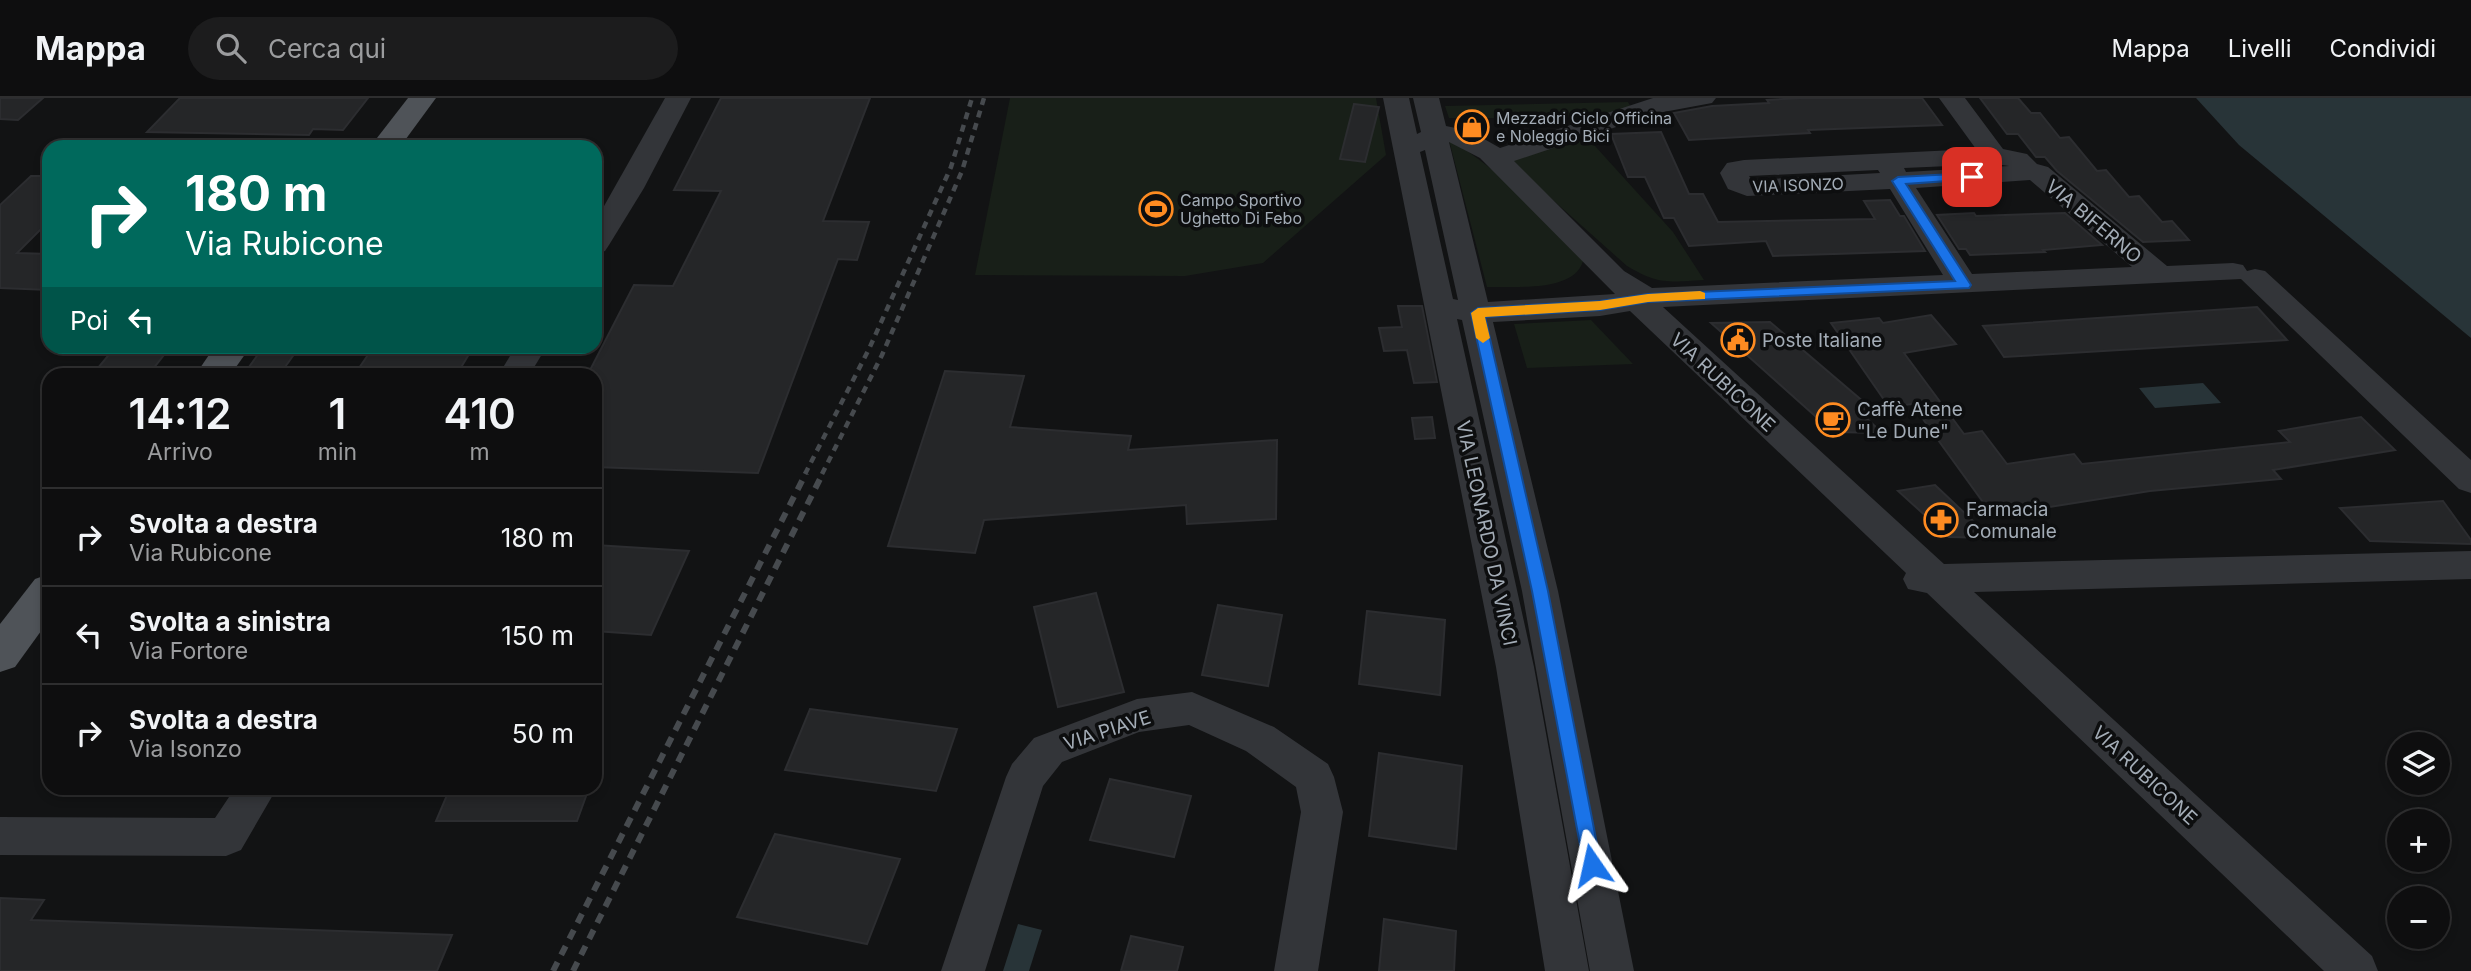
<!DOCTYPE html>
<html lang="it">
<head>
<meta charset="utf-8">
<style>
  :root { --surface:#0e0e0f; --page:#1c1c1d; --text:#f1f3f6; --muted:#9b9c9e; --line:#2e2e2f }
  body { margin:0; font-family:Inter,sans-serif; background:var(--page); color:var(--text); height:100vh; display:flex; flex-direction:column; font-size:26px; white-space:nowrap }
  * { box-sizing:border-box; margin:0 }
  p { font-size:23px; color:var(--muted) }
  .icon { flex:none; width:38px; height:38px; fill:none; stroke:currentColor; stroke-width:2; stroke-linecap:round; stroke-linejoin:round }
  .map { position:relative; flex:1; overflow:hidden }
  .details { position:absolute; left:42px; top:270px; width:560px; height:427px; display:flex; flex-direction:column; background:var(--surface); border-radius:21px; box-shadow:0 4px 10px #0003,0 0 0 2px var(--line) }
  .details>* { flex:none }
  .guide { position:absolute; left:42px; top:42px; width:560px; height:214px; border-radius:21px; box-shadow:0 4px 10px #0003,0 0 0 2px var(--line); background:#00695c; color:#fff; overflow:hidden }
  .controls { position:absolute; left:2387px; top:634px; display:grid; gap:14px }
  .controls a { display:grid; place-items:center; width:63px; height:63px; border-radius:50%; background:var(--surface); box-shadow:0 4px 10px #0003,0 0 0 2px var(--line); font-size:35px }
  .pin { position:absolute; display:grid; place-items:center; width:60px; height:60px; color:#fff; margin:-30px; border-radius:14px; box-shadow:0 4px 10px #0006 }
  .me { position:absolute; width:77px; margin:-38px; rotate:349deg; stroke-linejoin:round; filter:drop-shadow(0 0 5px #0008) }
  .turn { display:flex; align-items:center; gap:24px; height:147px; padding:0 28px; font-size:32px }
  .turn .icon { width:91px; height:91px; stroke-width:2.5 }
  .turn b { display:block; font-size:49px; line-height:60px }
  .then { display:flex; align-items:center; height:66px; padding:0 28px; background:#0003; gap:14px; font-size:26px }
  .eta { display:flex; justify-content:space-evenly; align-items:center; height:119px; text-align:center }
  .eta b { font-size:42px; font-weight:600; line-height:49px }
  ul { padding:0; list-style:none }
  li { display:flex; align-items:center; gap:21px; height:98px; padding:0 28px; border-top:2px solid var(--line) }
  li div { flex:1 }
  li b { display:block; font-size:26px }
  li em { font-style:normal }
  header { display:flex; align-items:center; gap:42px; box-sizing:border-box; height:98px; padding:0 35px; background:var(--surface); border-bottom:2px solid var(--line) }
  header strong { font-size:33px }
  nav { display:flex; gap:38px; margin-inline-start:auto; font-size:24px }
  .search { width:490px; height:63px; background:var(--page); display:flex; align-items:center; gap:18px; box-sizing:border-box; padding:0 24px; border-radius:38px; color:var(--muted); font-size:26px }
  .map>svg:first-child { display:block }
</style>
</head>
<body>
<header>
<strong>Mappa</strong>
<div class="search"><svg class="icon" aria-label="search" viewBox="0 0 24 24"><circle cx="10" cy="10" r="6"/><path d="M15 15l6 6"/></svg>Cerca qui</div>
<nav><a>Mappa</a><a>Livelli</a><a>Condividi</a></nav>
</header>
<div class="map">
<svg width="2471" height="873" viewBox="0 0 2471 873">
  <rect width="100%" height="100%" fill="#121314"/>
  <g fill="#181f18">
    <path d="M1010,0H1376L1386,57L1263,165L1185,178L975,177Z"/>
    <path d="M1628,4L1633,13L1612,20H1449L1445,8Z"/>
    <path d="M1585,37L1673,134L1704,182C1669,184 1659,187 1627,168L1509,63Z"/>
    <path d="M1449,42C1498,69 1546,121 1583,163C1574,195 1513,188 1487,189Z"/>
    <path d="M1591,222L1633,266L1527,270L1514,226Z"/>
  </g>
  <g fill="#283438">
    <path d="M2196,0H2471V240L2239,47Z"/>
    <path d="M2203,285L2221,305L2155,310L2139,290Z"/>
    <path d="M1018,826L1042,832L1029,873H1003Z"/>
  </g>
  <g fill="#252628" stroke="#2c2d30" stroke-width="2">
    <path d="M0,0H43L18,22L0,21Z"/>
    <path d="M180,0H368L343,32L313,31L309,37L147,34Z"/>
    <path d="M721,0H870L823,123L869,124L857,162L838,161L758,375L595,369V276H588L634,187L673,188L721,93L674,92Z"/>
    <path d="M1801,0H1922L1942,27L1808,32L1810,35L1689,42L1674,15L1712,8L1769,5L1767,2Z"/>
    <path d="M1980,0H2018L2031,15H2040L2060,40L2069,39L2097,73L2106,72L2129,99L2139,98L2162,124L2172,123L2189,142L2143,144L2057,73L2045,59H2036L2018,36H2007Z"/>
    <path d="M1354,6L1379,9L1365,64L1340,61Z"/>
    <path d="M1661,34L1689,96H1703L1718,124L1875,121L1864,103L1890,102L1900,118H1904L1925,153L1773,158L1766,143L1689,148L1674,120H1664L1645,79H1628L1611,36Z"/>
    <path d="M31,78H49V123L17,155L49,156V192L0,190V107Z"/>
    <path d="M1974,115L1976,118L2065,115L2102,147L2043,152L2045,154L1970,157L1966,151H1959L1937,117Z"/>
    <path d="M1398,208H1422L1437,284L1414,285L1407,252L1384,253L1379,230L1402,229Z"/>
    <path d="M2257,209L2287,242L2004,259L1983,228Z"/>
    <path d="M1931,217L1956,246L1904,255L1964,336L1982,333L2007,366L2074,356L2082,366L2290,344L2279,333L2361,319L2395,352L2273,372L2281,381L2150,393L1993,418L1912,306L1889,309L1831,225L1879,220L1883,225Z"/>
    <path d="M1770,224L1872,311L1858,312L1882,335L1833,334L1711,225Z"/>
    <path d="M116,248H171L149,276H93Z"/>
    <path d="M264,248H300L280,276H244Z"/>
    <path d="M374,248H474L457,276H355Z"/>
    <path d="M945,273L1024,278L1010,329L1131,338L1128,352L1277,342L1276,421L1187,426L1186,407L984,422L975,455L888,448Z"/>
    <path d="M1432,319L1435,340L1415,341L1412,320Z"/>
    <path d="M1935,387L1991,440L1949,439L1898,393Z"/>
    <path d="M2443,403L2471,442V446L2370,443L2340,410Z"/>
    <path d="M595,447L689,453L651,537L595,533Z"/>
    <path d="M1096,495L1124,594L1058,609L1034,509Z"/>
    <path d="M1218,507L1282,517L1268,588L1202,577Z"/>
    <path d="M1367,513L1445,522L1440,597L1359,586Z"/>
    <path d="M810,611L957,631L936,693L785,672Z"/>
    <path d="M1379,655L1462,668L1456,751L1369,738Z"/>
    <path d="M1110,681L1191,698L1174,759L1090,742Z"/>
    <path d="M450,690H589L577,723H436Z"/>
    <path d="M775,736L900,761L867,846L737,819Z"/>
    <path d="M0,800L44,802L31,822L452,837L437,873H0Z"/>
    <path d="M1384,821L1456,833L1454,873H1379Z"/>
    <path d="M1131,838L1183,849L1177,873H1121Z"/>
  </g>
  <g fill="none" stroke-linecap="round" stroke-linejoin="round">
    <g fill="#333539" fill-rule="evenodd">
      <path d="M665,0H691L644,90L609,147L605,153L595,156V124Z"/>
      <path d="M1383,0H1409L1417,36L1421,34L1413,0H1439L1446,28L1470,33L1500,50L1653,0H1716L1712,5L1658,15L1514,63L1624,173L1652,190L1943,177L1890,91L1747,98L1728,91L1720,75L1727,65L1744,62L1976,51L1939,0H1965L2003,51L2027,56L2037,66L2048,69L2167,168L2233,165L2243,167L2247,173L2255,171L2265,173L2471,362V395L2459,391L2241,181L1663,209L1944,466L2471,453V481L1974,494L2372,858L2378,873H2324L1927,495L1908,491L1903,481L1906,475L1630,213L1600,218L1493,224L1558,493L1634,873H1590L1522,493L1462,222L1457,221L1534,569L1589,873H1545L1496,569ZM1449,44L1480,60L1615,196L1488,204ZM1425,52L1458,202L1453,201L1420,54ZM1995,66L2009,68L1906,74L1904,70ZM1878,72L1880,75L1752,82L1749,78ZM2030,82L2132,169L1972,176L1916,90Z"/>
      <path d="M516,248H547L530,276H499Z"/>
      <path d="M1192,594L1274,629L1328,666L1334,679L1343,714L1318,873H1274L1301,714L1296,689L1246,653L1189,627L1139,634L1062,664L1043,688L985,873H941L1006,679L1012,666L1034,640L1137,601Z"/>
      <path d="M235,690H277L241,752L226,758L0,757V719L215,720Z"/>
    </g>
    <g fill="#4f5358" fill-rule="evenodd">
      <path d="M408,0H436L400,49H370Z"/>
      <path d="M215,248H251L231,276H196Z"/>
      <path d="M49,476V522L15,569L0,574V526L35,481Z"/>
    </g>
    <g stroke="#464a4e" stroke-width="4.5" stroke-dasharray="7 6" stroke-linecap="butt">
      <path d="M805,376L869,251L951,69L972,0"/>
      <path d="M822,376L882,257L962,73L984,0"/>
    </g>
    <g stroke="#464a4e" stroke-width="6" stroke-dasharray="10 8" stroke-linecap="butt">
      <path d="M553,873L806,375"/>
      <path d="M573,873L823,375"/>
    </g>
  </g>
  <path fill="#1a73e8" stroke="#114b97" stroke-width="2" d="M1972,75L1976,76V81L1906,86L1971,187L1969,190L1648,204L1600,212L1485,219L1548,493L1601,767L1599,773L1592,776L1585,773L1532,493L1471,215L1478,210L1600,203L1648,196L1955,183L1892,83L1898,79Z"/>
  <path fill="#f59e0b" d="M1700,193L1705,195V201L1648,204L1600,212L1485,219L1490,240L1483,245L1476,240L1471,215L1478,210L1600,203L1648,196Z"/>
  <defs>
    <symbol id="shop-ring" viewBox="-11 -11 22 22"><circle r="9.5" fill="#0d0e0f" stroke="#fe8b21" stroke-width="1.5"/><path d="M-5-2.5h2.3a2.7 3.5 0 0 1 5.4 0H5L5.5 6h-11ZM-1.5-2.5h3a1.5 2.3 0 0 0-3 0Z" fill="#fe8b21"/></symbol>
    <symbol id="stadium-ring" viewBox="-11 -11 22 22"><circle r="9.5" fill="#0d0e0f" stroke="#fe8b21" stroke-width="1.5"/><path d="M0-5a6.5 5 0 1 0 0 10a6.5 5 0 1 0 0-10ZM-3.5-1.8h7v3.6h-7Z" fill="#fe8b21"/></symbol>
    <symbol id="civic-ring" viewBox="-11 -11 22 22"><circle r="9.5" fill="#0d0e0f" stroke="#fe8b21" stroke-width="1.5"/><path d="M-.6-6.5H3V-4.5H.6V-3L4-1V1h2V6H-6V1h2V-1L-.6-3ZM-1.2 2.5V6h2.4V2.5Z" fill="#fe8b21"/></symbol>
    <symbol id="cafe-ring" viewBox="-11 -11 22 22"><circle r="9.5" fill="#0d0e0f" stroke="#fe8b21" stroke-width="1.5"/><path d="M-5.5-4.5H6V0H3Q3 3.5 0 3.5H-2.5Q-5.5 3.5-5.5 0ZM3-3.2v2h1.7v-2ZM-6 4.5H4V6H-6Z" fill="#fe8b21"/></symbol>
    <symbol id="pharmacy-ring" viewBox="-11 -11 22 22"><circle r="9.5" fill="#0d0e0f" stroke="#fe8b21" stroke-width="1.5"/><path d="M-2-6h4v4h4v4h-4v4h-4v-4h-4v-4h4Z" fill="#fe8b21"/></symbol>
  </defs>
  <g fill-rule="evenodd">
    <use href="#shop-ring" x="1453" y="10" width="38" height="38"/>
    <use href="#stadium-ring" x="1137" y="92" width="38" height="38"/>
    <use href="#civic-ring" x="1719" y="223" width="38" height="38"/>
    <use href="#cafe-ring" x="1814" y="303" width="38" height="38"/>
    <use href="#pharmacy-ring" x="1922" y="403" width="38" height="38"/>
  </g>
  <g text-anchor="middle" stroke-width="7" stroke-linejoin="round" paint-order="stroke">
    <g font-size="16" fill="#a3acb6" stroke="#0d0e0f" text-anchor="start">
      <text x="1496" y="26">Mezzadri Ciclo Officina<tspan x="1496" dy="18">e Noleggio Bici</tspan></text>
      <text x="1180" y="108">Campo Sportivo<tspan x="1180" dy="18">Ughetto Di Febo</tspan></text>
    </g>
    <g font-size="16" fill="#a3acb6" stroke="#0d0e0f">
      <text transform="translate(1798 87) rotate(-2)" y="6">VIA ISONZO</text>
    </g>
    <g font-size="19" fill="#a3acb6" stroke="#0d0e0f">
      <text transform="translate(2094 123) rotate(40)" y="7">VIA BIFERNO</text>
      <text transform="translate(1723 284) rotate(43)" y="7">VIA RUBICONE</text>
      <text transform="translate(1487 435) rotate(78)" y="7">VIA LEONARDO DA VINCI</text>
      <text transform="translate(1107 632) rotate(-18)" y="7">VIA PIAVE</text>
      <text transform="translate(2145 677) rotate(43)" y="7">VIA RUBICONE</text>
    </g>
    <g font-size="19" fill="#a3acb6" stroke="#0d0e0f" text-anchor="start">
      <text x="1762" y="249">Poste Italiane</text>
      <text x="1857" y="318">Caffè Atene<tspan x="1857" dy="22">"Le Dune"</tspan></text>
      <text x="1966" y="418">Farmacia<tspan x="1966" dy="22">Comunale</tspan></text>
    </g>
  </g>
</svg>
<div class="controls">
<a><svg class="icon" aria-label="layers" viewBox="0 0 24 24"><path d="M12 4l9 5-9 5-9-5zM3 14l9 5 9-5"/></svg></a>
<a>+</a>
<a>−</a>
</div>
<div class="pin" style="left:1972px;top:79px;background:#d93025"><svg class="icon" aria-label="arrive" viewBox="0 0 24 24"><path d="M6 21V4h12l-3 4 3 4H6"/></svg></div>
<svg class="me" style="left:1592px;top:767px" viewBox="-20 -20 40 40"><path d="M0-17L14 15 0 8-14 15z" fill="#1a73e8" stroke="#fff" stroke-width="4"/></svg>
<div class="guide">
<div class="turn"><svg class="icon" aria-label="right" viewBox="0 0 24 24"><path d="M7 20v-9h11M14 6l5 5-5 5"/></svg><div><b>180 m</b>Via Rubicone</div></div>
<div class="then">Poi<svg class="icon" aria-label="left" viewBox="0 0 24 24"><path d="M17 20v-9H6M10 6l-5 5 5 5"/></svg></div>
</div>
<section class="details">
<div class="eta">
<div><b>14:12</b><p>Arrivo</p></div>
<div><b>1</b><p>min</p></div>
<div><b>410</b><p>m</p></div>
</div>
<ul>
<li><svg class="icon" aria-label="right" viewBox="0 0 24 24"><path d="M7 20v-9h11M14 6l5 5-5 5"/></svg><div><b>Svolta a destra</b><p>Via Rubicone</p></div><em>180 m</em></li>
<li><svg class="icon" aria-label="left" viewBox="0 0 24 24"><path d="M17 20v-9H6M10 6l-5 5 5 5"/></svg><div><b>Svolta a sinistra</b><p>Via Fortore</p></div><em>150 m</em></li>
<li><svg class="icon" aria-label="right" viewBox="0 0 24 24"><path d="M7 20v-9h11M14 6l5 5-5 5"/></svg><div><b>Svolta a destra</b><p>Via Isonzo</p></div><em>50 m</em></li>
</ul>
</section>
</div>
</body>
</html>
